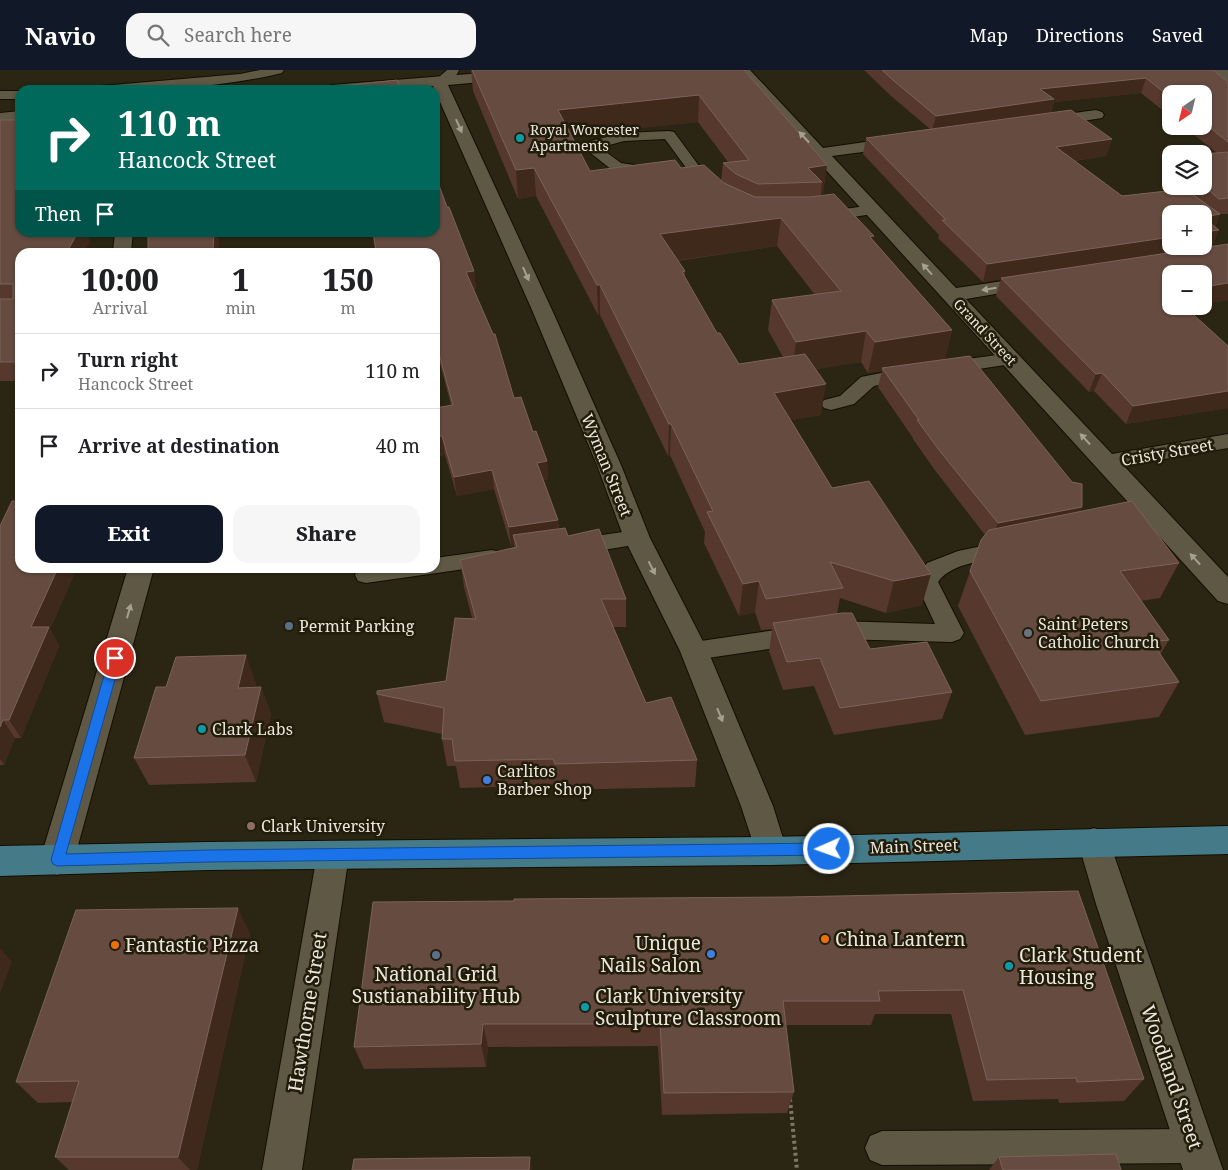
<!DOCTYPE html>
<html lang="en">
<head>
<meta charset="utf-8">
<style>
  :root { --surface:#fff; --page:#f6f6f6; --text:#202124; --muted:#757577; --line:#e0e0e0; --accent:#111827 }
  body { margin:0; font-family:"Noto Serif",serif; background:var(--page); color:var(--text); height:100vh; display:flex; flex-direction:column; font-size:19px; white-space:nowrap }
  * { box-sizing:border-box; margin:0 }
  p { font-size:16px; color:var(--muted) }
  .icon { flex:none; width:28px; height:28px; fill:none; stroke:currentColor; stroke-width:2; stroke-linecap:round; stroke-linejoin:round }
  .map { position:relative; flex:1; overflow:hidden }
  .panel { position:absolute; left:15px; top:178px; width:425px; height:325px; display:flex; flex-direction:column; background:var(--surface); border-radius:15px; box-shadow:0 1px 4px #0004 }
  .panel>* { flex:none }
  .hud { position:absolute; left:15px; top:15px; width:425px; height:152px; border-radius:15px; box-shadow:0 1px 4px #0004; background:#00695c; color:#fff; overflow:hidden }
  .needle { width:32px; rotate:215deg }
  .buttons { position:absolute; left:1162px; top:15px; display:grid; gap:10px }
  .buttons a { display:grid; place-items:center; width:50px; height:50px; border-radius:10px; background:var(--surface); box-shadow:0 1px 4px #0004; font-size:25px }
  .pin { position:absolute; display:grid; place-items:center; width:42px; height:42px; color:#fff; margin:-21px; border:2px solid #fff; border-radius:50%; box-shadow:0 1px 5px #0007 }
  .me { position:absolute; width:55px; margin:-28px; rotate:268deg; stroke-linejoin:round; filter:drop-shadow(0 0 4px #0008) }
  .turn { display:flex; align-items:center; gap:18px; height:105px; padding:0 20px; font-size:22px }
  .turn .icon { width:65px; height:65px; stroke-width:2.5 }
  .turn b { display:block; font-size:35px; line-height:42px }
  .then { display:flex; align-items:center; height:48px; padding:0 20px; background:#0003; gap:10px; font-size:19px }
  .eta { display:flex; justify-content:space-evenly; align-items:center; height:85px; text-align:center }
  .eta b { font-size:30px; font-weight:800; line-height:35px }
  .primary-button { display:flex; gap:10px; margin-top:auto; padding:10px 20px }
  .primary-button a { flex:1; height:58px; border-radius:15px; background:var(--accent); color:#fff; font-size:20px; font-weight:800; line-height:58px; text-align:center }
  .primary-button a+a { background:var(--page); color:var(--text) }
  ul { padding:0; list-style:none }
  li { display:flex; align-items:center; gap:15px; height:75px; padding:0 20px; border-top:1px solid var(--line) }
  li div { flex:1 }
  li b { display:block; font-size:19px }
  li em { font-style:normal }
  header { display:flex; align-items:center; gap:30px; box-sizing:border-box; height:70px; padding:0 25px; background:var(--accent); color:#fff }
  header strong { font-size:24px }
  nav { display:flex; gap:28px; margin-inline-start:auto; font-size:18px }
  .search { width:350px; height:45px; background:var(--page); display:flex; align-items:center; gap:12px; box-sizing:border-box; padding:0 18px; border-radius:15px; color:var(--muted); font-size:19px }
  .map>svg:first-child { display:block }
</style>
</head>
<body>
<header>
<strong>Navio</strong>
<div class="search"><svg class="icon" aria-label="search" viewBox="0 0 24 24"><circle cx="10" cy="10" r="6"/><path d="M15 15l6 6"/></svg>Search here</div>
<nav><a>Map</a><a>Directions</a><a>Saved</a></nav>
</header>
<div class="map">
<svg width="1228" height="1100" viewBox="0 0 1228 1100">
  <rect width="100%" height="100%" fill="#2b2513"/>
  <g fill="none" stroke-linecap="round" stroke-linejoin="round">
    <defs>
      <g id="service">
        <path d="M260,0H284L282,3C221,18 157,20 94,20L101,16L240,4Z"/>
        <path d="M447,0H459C456,9 444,17 434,15L433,12Z"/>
        <rect x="0" y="21" width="20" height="8"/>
        <path d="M669,61L674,62L716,119L719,122L716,125H706L665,69L624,71L602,77V79L621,93L653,98L655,101L653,104L648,105L612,100L588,81L590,71L624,63Z"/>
        <path d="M874,135L879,137L882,140L879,143L821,152L815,150L813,147L815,144L821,142Z"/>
        <path d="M1011,283L1018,285L1020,289L1018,293L946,304L939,302L937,298L939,294L946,292Z"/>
        <path d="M911,297L918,299L920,303L918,307L874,316L854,334L831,340L824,338L821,334L824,330L840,326L861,307Z"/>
        <path d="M637,460L645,463L648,468L645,473L574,485L566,482L563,477L566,472L574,469Z"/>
        <path d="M1006,471L1014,474L1017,479L1014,484C990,491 953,491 938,512L964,563L960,569L952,572L836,569L694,590L685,587L682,581L685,575L694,572L836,551L935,554L915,511L927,493L958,481Z"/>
        <path d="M492,480L500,482L503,488L500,494L366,513L358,511L355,505L358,499L364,498H435V488Z"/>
        <path d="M1195,1059L1207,1064L1212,1076L1207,1088L1195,1093L882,1095L870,1090L865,1078L870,1066L882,1061Z"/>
      </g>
      <g id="minor">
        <path d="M518,0H578L576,3L571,4L448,15L552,240L621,395L650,468L708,581L773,736L787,781L783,791L771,795L759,791L741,736L680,581L624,468L597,395L532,240L433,16L386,20H324L327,17L332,15Z"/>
        <path d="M735,0H750L823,78L901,67L907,69L909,72L907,75L901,77L832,86L956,218L1036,206L1043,208L1046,212L1043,216L966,229L1112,384L1228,364V378L1124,396L1228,507V534L1218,531Z"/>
        <path d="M1211,0H1228V11L1223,10Z"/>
        <path d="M1096,40L1102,42L1104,45L1102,48L1045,57L1039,55L1037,52L1039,49L1045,47Z"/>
        <path d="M20,41V51L0,53V43Z"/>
        <path d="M115,162H133L131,182H113Z"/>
        <path d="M128,498H154L74,790L69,800L57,805L45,800L40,790Z"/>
        <path d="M1094,758L1106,762L1223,1100H1183L1096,834L1078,772L1082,762Z"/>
        <path d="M333,771L345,775L349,785L302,1100H262L317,785L321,775Z"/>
      </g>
      <path id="primary" d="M1228,756V784L771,795L208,800L0,806V776L208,772L771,767Z"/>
    </defs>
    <use href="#service" stroke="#140e01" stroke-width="2"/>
    <use href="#minor" stroke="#140e01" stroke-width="2"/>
    <use href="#primary" stroke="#140e01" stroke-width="2"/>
    <path stroke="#7b7667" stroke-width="4" stroke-dasharray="3 3" stroke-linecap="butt" d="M790,1029L797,1100"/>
    <use href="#service" fill="#5f5844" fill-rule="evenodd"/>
    <use href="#minor" fill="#5f5844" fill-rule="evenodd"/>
    <use href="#primary" fill="#457b89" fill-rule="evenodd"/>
  </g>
  <g fill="#56382d" fill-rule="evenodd">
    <path d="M471,0H744L827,95L823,123L821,124L820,126L873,170L952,260L945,289L1080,441L1179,493L1160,528L1141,531L1169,570L1160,585L1179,612L1159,647L1025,665L958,536L981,470L985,465L934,399L913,369V368L878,317L882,301L868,303L861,292L816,299L821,345L791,350L832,418L922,535L886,543L840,528L837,544L870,579L952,622L942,649L834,665L814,616L783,620L769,581L772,559L761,560L755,542L739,546L704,473L705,462L670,385L668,386L600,245H598L536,126L518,129L473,21ZM698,52L728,92L723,93L721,111L681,98L590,101L571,65ZM777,176L815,225L772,230L768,260L783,287L739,294L717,263L685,207V201L678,191Z"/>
    <path d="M864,0H1213L1228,12V144H1220L1215,157L1212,177L1228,174V230L1185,237L1228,276V338L1126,354L1094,321L1089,322L996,226L1001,209L983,212L938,168L939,165L863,84L866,68L930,59L891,26ZM1141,23L1171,47V24H1204V56H1183L1217,83L1204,84V116H1180L1183,119L1122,126L1074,91L1106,86L1112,69L1051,42L1054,32Z"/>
    <path d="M0,50L20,162L90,171L84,182H20V311H0Z"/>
    <path d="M1171,87V109L1165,103Z"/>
    <path d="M447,137L474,201L476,219H473L514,328L533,362L547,391L548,409L543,410L558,450L559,459L568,466L626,529V557H613L646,633L697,690L695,717L556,720L555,715L460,718L456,696H447L442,669V664L384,652L377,624L446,611L472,548L464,517L460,490L515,478L514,475L511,476L494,419L457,426L445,385L438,386L435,376V338L451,335L440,294L435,295Z"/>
    <path d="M18,431L20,498H77L50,559L59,576L21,668H15L4,695H0V456Z"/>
    <path d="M256,613L255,617H261L271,644L256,712L149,715L134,688Z"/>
    <path d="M789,827L1144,1009L1124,1031L1059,1033L1058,1029L973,1031L951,944H875L871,955H786L794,1022L787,1043L662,1045L658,976L488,977L486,997L364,999L354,977L514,831Z"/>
    <path d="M250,863L197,1100H69L55,1087L72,1032L38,1033L16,1012Z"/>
    <path d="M999,1087L1121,1100H989Z"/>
  </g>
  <g fill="#3e291b">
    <path d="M1146,8L1141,23L1054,32L1050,44L932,61L936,46L1040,19Z"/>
    <path d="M699,25L698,52L559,67L558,40Z"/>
    <path d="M1112,69L1106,86L1051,94L1056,77Z"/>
    <path d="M827,95L823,123L821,124L822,112L808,98Z"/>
    <path d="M534,98L536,126L518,129L516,100Z"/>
    <path d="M1220,144L1213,161L1219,160L1212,178L1001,208V209L983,212L987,194L1171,167V176H1204V147Z"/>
    <path d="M781,148L777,176L659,193L660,164Z"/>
    <path d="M78,162H87L90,171L84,182H67Z"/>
    <path d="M214,162H219V182H213Z"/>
    <path d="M474,201L476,219L468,220L466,202Z"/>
    <path d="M1228,213V230L1204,234V217Z"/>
    <path d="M597,215H600V245H598Z"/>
    <path d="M952,260L945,290L882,298V301L868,303L875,272Z"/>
    <path d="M866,261L861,292L792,303L796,272Z"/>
    <path d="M435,276H437L440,294L435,295Z"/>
    <path d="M1102,303L1094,321L1089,322L1096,304Z"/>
    <path d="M826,314L821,345L771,354L774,323Z"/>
    <path d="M1228,321V338L1126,354L1133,336Z"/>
    <path d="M669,354H671L670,385L668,386Z"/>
    <path d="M442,366L445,385L438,386L435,367Z"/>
    <path d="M547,391L548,409L538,411L537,393Z"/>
    <path d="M492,400L494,419L457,426L454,407Z"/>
    <path d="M1082,437L1074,457L991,473L998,453Z"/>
    <path d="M558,450L559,469L513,465L514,475L511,476L509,457Z"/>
    <path d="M58,498H77L50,559L59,576L21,668L9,650L31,557Z"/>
    <path d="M931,504L922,535L886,543L894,511Z"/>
    <path d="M759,511L755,542L739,546L743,514Z"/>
    <path d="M246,585L256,613L248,645L238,618Z"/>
    <path d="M261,617L271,644L256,712L245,685Z"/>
    <path d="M3,650L15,668L4,695L0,689V657Z"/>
    <path d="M238,838L250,863L197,1100H190L178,1087Z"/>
    <path d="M0,878L12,892L0,924Z"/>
    <path d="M483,954L488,977L486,997L481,974Z"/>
    <path d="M530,1087L532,1100H529Z"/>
  </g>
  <g fill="#664b40" stroke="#7b6358">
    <path d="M472,0H744L827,95L808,98L822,112L758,114L736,104L723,93L749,90L699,25L558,40L590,101L675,90L681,98L704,95L724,113L755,127H810L834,124L874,166L870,167L952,260L875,272L866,261L796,272L772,230L841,221L781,148L660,164L685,201L682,202L717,263H720L739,294L805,284L826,314L774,323L832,418L869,411L931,504L894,511L830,492L843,518L766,529L759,511L743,514L707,442L713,441L671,354H669L600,215H597L534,98L516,100Z"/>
    <path d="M882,0H1213L1228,12V72L1204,53V24H1171V28L1146,8L1040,19L1054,29L936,46L894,11Z"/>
    <path d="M397,10L401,20H304Z"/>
    <path d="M296,19V20H277Z"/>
    <path d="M1071,40L1112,69L1056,77L1122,126L1185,119L1220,144L1204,147V144H1171V167L987,194L942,150H946L866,68Z"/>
    <path d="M17,46H20V162H78L67,182H20V292H0V229H13V214H0V50H16Z"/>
    <path d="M1228,82V128L1219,129L1204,116V84Z"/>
    <path d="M435,104L447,137H449L474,201L466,202L493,264H495L514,328L521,327L533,362L536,361L547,391L537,393L558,450L509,457L492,400L454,407L442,366L435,367V338L453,335L437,276H435V182H376L373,162H435Z"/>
    <path d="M1204,148L1219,160L1204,162Z"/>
    <path d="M148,162H214L213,182H148Z"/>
    <path d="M1228,174V213L1204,217V204H1171V223H1169L1171,225V236H1184L1228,276V321L1133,336L1102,303L1096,304L1001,208Z"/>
    <path d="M970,286L1072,412L1082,414V437L998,453L939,380L917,350H919L882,298Z"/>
    <path d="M20,426V498H58L31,557H49L9,650H3L0,657V456L12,431H18Z"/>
    <path d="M1132,431L1179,493L1120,501L1169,570L1152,572L1179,612L1041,631L970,501L981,470L989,460Z"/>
    <path d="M565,458L568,466L599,459L626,529H601L646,633L671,627L697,690L555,694L553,689L455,691L452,669H442L444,638L377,624V621L446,611L455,548L476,549L460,490L517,477L513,465Z"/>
    <path d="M842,543H852L870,579L927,572L952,622L840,638L820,588L787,592L773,553Z"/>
    <path d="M246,585L238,618L261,617L245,685L134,688L156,617H166L176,587Z"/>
    <path d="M1078,821L1144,1009L1077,1012L1076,1008L987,1010L963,920L878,921L880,931H783L794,1022L664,1023L660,954H483L481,974L354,977L373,832L514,831V829L789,827Z"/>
    <path d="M238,838L178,1087H55L79,1011L16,1012L76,840Z"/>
    <path d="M1116,1084L1121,1100H1003L999,1087Z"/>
    <path d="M530,1087L529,1100H352L354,1089Z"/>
  </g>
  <defs><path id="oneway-solid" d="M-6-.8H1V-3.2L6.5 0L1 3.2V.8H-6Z" transform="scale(1.25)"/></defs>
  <g fill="#a5a090">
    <use href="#oneway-solid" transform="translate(459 56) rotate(66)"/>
    <use href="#oneway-solid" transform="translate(804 67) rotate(-133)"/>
    <use href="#oneway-solid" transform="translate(927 199) rotate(-132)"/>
    <use href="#oneway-solid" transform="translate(526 204) rotate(66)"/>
    <use href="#oneway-solid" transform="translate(989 219) rotate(171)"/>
    <use href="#oneway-solid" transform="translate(1085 369) rotate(-133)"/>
    <use href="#oneway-solid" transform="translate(1195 489) rotate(-133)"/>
    <use href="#oneway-solid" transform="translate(652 498) rotate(63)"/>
    <use href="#oneway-solid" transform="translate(129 541) rotate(-74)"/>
    <use href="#oneway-solid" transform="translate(720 645) rotate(68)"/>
  </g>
  <path fill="#1a73e8" stroke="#114b97" d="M115,584L121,588L66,784L208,780L829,773L834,775L836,779L834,783L829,785L208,792L57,796L53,794L51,790L109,588Z"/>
  <g fill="#0f9aa8" stroke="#221c0a" stroke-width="2">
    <circle cx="520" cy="68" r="5"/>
    <circle cx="202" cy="659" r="5"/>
    <circle cx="1009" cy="896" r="5"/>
    <circle cx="585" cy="937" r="5"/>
  </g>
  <g fill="#5c6f8a" stroke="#221c0a" stroke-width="2">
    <circle cx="289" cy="556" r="5"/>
    <circle cx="436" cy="885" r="5"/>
  </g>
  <circle fill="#6b7280" stroke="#221c0a" stroke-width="2" cx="1028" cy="563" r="5"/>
  <g fill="#3f7fe0" stroke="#221c0a" stroke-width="2">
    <circle cx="487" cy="710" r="5"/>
    <circle cx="711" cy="884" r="5"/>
  </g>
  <circle fill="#8d6e63" stroke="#221c0a" stroke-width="2" cx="251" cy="756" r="5"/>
  <g fill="#e8710a" stroke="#221c0a" stroke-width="2">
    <circle cx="825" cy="869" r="5"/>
    <circle cx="115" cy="875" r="5"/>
  </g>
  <g text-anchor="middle" stroke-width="5" stroke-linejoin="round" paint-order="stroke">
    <g font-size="14" fill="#ebe7dc" stroke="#221c0a" text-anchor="start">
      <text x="530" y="65">Royal Worcester<tspan x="530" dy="16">Apartments</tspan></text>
    </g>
    <g font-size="14" fill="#ebe7dc" stroke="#221c0a">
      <text transform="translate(985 262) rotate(47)" y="5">Grand Street</text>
    </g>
    <g font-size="16" fill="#ebe7dc" stroke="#221c0a">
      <text transform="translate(1167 382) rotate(-10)" y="6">Cristy Street</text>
      <text transform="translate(607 395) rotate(68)" y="6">Wyman Street</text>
      <text transform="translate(914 776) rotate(-2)" y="6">Main Street</text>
    </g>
    <g font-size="16" fill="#ebe7dc" stroke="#221c0a" text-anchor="start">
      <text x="1038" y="560">Saint Peters<tspan x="1038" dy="18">Catholic Church</tspan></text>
      <text x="299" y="562">Permit Parking</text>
      <text x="212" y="665">Clark Labs</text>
      <text x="497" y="707">Carlitos<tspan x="497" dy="18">Barber Shop</tspan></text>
      <text x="261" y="762">Clark University</text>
    </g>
    <g font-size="19" fill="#ebe7dc" stroke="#221c0a" text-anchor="start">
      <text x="835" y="876">China Lantern</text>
      <text x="701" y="880" text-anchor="end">Unique<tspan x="701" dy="22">Nails Salon</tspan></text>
      <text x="125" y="882">Fantastic Pizza</text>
      <text x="1019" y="892">Clark Student<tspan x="1019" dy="22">Housing</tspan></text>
      <text x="436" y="911" text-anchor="middle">National Grid<tspan x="436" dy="22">Sustianability Hub</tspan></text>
      <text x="595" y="933">Clark University<tspan x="595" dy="22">Sculpture Classroom</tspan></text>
    </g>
    <g font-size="19" fill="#ebe7dc" stroke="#221c0a">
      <text transform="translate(307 942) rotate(-81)" y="7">Hawthorne Street</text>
      <text transform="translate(1172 1007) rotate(71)" y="7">Woodland Street</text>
    </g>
  </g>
</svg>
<div class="buttons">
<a><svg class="needle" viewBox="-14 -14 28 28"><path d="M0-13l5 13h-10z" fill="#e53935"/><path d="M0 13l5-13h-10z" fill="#757577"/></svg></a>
<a><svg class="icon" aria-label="layers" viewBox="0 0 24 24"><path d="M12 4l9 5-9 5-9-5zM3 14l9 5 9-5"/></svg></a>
<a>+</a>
<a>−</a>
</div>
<div class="pin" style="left:115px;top:588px;background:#d93025"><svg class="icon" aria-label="arrive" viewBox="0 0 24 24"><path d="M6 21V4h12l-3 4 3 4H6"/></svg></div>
<svg class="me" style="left:829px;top:779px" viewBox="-20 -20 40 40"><circle r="17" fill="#1a73e8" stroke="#fff" stroke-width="3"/><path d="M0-11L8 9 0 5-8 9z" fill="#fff"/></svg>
<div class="hud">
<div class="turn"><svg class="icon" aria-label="right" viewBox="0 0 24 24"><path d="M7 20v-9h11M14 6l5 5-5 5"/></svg><div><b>110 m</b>Hancock Street</div></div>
<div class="then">Then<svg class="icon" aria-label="arrive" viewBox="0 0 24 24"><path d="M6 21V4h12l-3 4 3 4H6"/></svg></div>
</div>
<section class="panel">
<div class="eta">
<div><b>10:00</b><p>Arrival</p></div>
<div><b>1</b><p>min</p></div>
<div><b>150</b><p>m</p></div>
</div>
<ul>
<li><svg class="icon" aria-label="right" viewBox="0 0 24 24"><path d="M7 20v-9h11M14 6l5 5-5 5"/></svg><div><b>Turn right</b><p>Hancock Street</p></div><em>110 m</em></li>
<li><svg class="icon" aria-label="arrive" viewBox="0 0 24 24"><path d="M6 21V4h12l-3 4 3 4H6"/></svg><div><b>Arrive at destination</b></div><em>40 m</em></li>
</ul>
<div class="primary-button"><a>Exit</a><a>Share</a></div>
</section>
</div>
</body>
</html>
